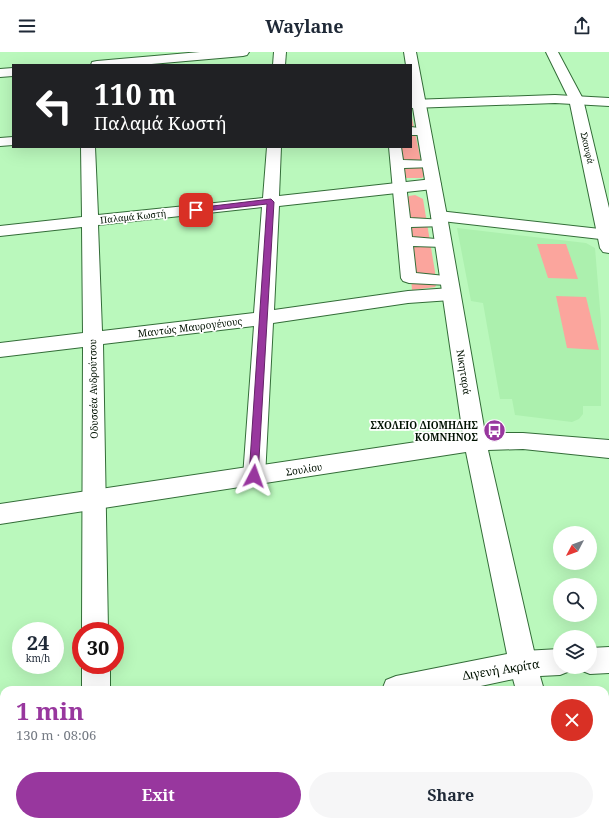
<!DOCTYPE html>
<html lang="en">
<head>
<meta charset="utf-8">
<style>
  :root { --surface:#fff; --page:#f6f6f7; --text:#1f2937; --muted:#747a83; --accent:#98379e }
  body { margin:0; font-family:"Noto Serif",serif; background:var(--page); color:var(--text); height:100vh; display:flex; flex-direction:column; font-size:15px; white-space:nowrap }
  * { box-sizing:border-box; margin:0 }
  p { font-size:13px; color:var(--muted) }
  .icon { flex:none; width:22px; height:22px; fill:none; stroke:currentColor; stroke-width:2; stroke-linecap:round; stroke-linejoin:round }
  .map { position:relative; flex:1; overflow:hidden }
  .side { position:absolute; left:0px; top:634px; width:609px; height:140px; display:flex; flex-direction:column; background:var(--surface); border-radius:12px 12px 0 0; box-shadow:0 4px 16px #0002 }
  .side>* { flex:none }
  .hud { position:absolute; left:12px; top:12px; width:400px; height:84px; border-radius:0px; box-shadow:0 4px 16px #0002; background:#202124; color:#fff; overflow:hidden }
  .needle { width:26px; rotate:229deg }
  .tools { position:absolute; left:553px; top:474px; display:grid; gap:8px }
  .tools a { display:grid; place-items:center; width:44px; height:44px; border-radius:50%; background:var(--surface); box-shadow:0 4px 16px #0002; font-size:20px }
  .speed { position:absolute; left:12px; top:570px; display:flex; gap:8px; font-size:20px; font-weight:700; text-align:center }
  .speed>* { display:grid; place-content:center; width:52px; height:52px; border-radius:50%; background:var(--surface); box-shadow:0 4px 16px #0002; line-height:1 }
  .speed small { font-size:10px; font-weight:400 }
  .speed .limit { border:6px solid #d22; background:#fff; color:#111 }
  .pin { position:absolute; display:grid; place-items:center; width:34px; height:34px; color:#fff; margin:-17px; border-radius:8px; box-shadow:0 2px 6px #0006 }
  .me { position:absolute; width:44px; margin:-22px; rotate:4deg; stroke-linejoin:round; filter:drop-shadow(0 0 3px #0008) }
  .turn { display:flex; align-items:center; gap:14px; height:84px; padding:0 16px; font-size:18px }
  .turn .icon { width:52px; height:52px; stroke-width:2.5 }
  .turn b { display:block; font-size:28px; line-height:34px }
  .round { display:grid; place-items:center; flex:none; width:42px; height:42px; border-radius:21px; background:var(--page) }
  .head { display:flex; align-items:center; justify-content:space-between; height:68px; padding:0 16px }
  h1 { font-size:24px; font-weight:700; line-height:30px; color:var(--accent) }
  .cta { display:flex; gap:8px; margin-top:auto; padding:8px 16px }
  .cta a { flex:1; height:46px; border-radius:24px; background:var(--accent); color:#fff; font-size:16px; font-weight:700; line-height:46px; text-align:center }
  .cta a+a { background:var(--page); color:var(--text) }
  header { display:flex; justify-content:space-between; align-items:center; height:52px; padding:0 16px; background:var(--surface); font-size:18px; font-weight:700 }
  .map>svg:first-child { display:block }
</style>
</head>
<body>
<header><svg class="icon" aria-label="menu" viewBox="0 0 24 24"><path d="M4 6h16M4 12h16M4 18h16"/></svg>Waylane<svg class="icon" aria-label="share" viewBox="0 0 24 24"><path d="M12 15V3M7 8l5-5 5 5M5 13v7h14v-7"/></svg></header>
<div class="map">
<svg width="609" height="774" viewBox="0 0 609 774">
  <rect width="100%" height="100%" fill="#baf8bc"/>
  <path fill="#acf0ae" d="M457,176L586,191L595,196L601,269V354H583V362L579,367L572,370L515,363L512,347H500L483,251L471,249Z"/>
  <g fill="#fba59d">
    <path d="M411,61L424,124L422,126H406L403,125L398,95H411Z"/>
    <path d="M415,143L423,147L437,232L435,235L412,238L405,148L409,144Z"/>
    <path d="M537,192H566L578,227L548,226Z"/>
    <path d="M556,244L586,245L599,298L567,296Z"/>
  </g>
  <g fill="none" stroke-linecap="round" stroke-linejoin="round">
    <defs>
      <g id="pedestrian">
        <path d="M411,75L427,77L429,80L427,83H411Z"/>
        <path d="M389,95H401L403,108L434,109L436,112L434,115L404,116L410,166L445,168L447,171L445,174L411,175L412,185L448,188L450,191L448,194L443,195L413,194L416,221L455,225L457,228L455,231L449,233L409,231L403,229L401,226Z"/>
      </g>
      <g id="minor">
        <path d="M200,0H249L247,3L243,4L140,13H91L92,10L97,9Z"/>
        <path d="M274,0H286L285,13H273Z"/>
        <path d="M13,16V24L0,25V17Z"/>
        <path d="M555,43L609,46V54L555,51L411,56V48Z"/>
        <path d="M13,85V93L0,94V86Z"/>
        <path d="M81,95H95L98,163L263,146L267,95H281L279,144L433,127L439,129L441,132L439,135L433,137L279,154L274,258L408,239L451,236L458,238L460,242L458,246L451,248L408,251L273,271L265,425L262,431L254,434L246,431L243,425L254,274L103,292L108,579H82L83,295L0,305V291L83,281L82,175L0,184V174L82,165ZM262,155L254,261L102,279L98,173Z"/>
        <path d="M439,159L609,178V188L433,168L431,164L433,160Z"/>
        <path d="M609,595V621L590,622L580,618L579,615H590V596Z"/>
        <path d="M560,597V615H572L570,619L560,623L540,624L544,638H516L509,612L513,603L523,599Z"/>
        <rect x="82" y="613" width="28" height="25"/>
        <path d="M82,770H114L115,774H83Z"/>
        <path d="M548,770H580L581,774H549Z"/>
      </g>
      <g id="tertiary">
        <path d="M404,0H416L447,164L485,381H523L609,388V406L523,397L488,398L537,612L533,621L523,625L462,638H382L386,628L396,624L507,602L466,400L0,472V452L463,383L431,164L411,44V13H406Z"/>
        <path d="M546,0H558L583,47L609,156V201L603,200L600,196L569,47Z"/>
        <path d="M4,702V732L0,733V703Z"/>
      </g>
    </defs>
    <use href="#pedestrian" stroke="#336d38" stroke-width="2"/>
    <use href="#minor" stroke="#336d38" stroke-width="2"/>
    <use href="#tertiary" stroke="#336d38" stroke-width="2"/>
    <use href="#pedestrian" fill="#fff" fill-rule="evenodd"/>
    <use href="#minor" fill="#fff" fill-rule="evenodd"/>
    <use href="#tertiary" fill="#fff" fill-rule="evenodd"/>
  </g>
  <path fill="#98379e" stroke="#632467" d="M271,147L274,150L258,424L257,427H250L249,424L267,152L196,160L192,158L196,156Z"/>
  <defs>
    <symbol id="bus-disc" viewBox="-11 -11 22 22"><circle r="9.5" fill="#98379e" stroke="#fff"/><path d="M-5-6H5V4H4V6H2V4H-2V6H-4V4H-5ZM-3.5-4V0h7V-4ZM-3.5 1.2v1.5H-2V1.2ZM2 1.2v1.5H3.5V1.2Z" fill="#fff"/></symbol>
  </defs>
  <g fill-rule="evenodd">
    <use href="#bus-disc" x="482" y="366" width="25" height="25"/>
  </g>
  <g text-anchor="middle" stroke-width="3.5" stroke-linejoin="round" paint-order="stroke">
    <g font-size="9" fill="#001101" stroke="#fff">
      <text transform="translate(587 96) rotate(77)" y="3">Σκουφά</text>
      <text transform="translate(133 165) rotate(-6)" y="3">Παλαμά Κωστή</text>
    </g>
    <g font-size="10" fill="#001101" stroke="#fff">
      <text transform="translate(190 275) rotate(-7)" y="4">Μαντώς Μαυρογένους</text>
      <text transform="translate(464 320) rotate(81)" y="4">Νικηταρά</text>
      <text transform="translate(93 337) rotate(-91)" y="4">Οδυσσέα Ανδρούτσου</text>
      <text transform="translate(304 417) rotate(-9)" y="4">Σουλίου</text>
    </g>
    <g font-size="10" font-weight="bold" fill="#001101" stroke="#fff" text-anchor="end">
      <text x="478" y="377">ΣΧΟΛΕΙΟ ΔΙΟΜΗΔΗΣ<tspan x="478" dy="12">ΚΟΜΝΗΝΟΣ</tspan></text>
    </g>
    <g font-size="12" fill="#001101" stroke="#fff">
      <text transform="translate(501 618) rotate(-9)" y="4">Διγενή Ακρίτα</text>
    </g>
  </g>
</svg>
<div class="tools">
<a><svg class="needle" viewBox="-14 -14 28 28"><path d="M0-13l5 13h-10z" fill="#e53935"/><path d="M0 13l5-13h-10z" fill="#747a83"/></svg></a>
<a><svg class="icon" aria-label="search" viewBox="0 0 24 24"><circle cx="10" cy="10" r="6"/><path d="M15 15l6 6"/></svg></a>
<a><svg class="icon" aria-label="layers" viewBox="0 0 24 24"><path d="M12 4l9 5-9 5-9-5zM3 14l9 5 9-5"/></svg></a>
</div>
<div class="speed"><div>24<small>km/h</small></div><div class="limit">30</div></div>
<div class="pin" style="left:196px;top:158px;background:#d93025"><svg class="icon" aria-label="arrive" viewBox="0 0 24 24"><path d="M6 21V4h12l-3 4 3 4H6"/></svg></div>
<svg class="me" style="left:254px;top:424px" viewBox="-20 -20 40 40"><path d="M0-17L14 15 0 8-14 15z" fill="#98379e" stroke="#fff" stroke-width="4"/></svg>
<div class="hud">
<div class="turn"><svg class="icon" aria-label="left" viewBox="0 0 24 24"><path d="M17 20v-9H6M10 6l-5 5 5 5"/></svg><div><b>110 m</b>Παλαμά Κωστή</div></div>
</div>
<section class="side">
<div class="head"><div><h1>1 min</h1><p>130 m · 08:06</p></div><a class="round" style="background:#d93025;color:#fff"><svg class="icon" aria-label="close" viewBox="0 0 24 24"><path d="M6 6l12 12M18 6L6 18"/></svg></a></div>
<div class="cta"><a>Exit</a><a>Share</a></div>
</section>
</div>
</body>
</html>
